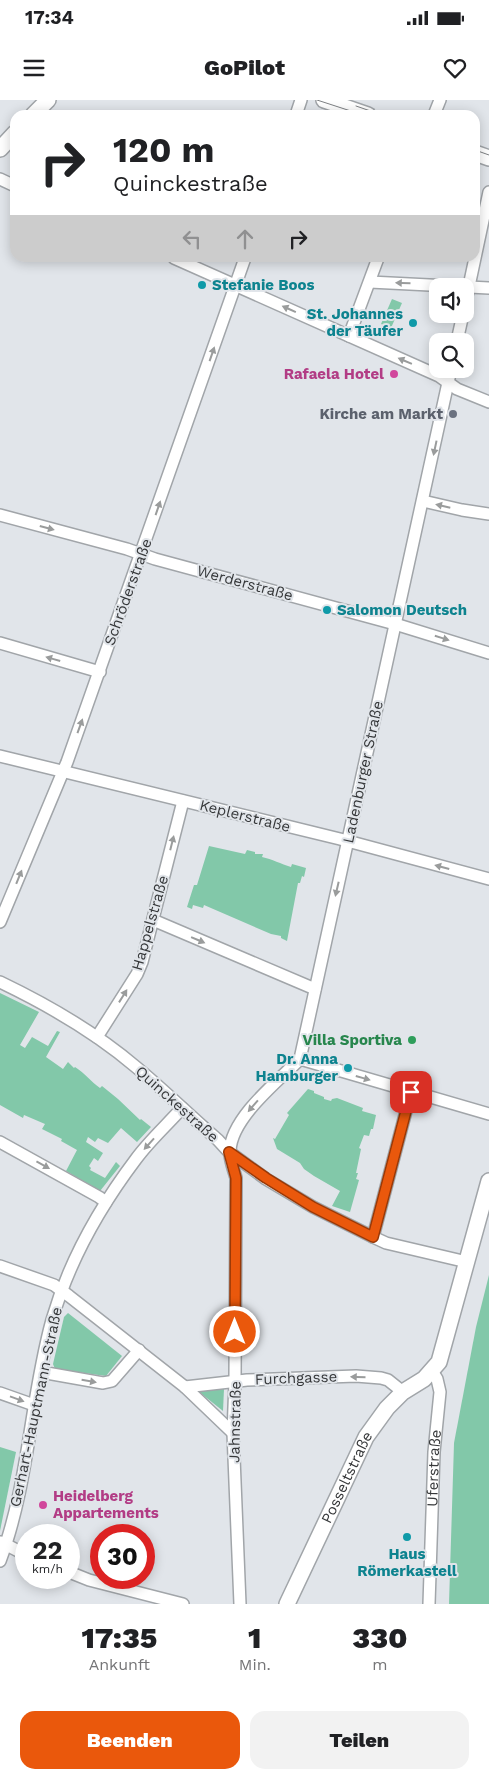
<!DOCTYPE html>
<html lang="de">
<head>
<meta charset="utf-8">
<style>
  :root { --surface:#fff; --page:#f2f2f2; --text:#202124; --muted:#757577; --accent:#ea580c }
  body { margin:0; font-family:"Work Sans",sans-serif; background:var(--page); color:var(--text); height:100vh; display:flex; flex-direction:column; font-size:19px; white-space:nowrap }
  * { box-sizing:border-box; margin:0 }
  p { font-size:16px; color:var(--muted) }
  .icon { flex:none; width:28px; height:28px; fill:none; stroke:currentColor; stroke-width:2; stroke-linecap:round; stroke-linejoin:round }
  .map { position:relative; height:1504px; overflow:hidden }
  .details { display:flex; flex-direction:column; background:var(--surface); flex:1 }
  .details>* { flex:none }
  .guide { position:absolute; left:10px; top:10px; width:470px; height:152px; border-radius:15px; box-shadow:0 2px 12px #0003; background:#fff; color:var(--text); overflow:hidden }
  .controls { position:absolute; left:429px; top:178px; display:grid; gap:10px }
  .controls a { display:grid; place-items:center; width:45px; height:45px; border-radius:10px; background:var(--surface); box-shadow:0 2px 12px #0003; font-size:25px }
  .speed { position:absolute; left:15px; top:1424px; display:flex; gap:10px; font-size:25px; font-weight:700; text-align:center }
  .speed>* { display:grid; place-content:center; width:65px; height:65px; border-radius:50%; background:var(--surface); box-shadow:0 2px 12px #0003; line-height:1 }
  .speed small { font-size:12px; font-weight:400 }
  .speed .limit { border:8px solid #d22; background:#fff; color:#111 }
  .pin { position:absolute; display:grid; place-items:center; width:42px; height:42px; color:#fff; margin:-21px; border-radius:10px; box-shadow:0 2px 8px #0006 }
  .me { position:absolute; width:55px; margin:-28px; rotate:0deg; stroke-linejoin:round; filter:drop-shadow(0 0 4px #0008) }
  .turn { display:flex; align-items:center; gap:18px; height:105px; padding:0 20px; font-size:22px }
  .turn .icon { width:65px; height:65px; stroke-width:2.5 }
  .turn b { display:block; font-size:35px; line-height:42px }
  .lanes { display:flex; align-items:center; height:48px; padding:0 20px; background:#0003; justify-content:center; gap:25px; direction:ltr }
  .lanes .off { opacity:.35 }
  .eta { display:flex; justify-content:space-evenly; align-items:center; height:85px; text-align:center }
  .eta b { font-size:30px; font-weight:800; line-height:35px }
  .primary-button { display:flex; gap:10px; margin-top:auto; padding:10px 20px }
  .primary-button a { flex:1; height:58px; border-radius:15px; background:var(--accent); color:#fff; font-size:20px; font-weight:800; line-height:58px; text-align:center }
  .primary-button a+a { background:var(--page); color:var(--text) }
  .status { display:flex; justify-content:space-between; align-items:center; height:35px; padding:0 25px; background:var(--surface); direction:ltr }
  .status svg { height:14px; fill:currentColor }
  header { display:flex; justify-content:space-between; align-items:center; height:65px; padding:0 20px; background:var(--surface); font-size:22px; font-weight:800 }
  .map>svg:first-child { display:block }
</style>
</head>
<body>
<div class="status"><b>17:34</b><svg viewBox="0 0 49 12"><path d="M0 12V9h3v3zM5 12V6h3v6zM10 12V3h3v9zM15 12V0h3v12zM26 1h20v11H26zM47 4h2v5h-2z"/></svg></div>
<header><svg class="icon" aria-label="menu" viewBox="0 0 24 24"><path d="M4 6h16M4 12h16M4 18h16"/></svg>GoPilot<svg class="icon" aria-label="heart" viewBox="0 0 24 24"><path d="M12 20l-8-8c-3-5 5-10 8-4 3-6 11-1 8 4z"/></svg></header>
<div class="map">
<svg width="489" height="1504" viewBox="0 0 489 1504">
  <rect width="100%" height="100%" fill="#e1e5ea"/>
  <g fill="#82c8a9">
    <path d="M392,199L402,203L391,228L381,224Z"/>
    <path d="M209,746L245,754L247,750L255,752V754H263L262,757C272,759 281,764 291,767L292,764L306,768L304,777L302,776L300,783H298L287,841L281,838V836L271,834L204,805L203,808L193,805L192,809L187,807L194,785H197Z"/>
    <path d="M0,893L39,912L20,945L25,948L32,937L48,946L57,931L60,932L46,957L63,969L68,962L74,968L75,967C85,973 91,982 100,988L102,986L118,999L140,1020L141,1019L151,1027L137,1042L121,1028L108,1043L98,1038L95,1042L88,1037L86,1042L103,1053L98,1061L94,1058L89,1066L91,1068L90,1070L105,1078L116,1062L120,1066L100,1091L66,1071L77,1050L61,1041L62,1039L42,1029L45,1024L24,1015L23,1018L0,1005Z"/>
    <path d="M308,989L314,991V993L324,997V999L331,1001L332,999L337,998L363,1008L362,1011L376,1015L373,1029H371L369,1036L364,1035L359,1048L361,1049L356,1073H358L356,1079L359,1080L350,1112L332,1106L340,1091L314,1076L304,1069L300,1063L277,1049L273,1038L275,1039L289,1015L287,1013Z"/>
    <path d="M489,1175V1504H449L454,1343L476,1227Z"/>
    <path d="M68,1213L122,1256L106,1276L55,1269L53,1264L64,1217Z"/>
    <path d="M224,1289L223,1311L198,1291Z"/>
    <path d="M0,1347L16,1352L0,1431Z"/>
  </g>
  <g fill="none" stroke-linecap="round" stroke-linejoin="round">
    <defs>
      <g id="street">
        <path d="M296,15L301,0"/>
        <path d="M434,15L440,0"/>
        <path d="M0,79L15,86"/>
        <path d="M174,158L439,276L457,289L489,302"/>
        <path d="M370,182L489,188"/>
        <path d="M465,205L489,92"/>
        <path d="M349,236L378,158"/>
        <path d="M457,241L463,214"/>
        <path d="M423,401L462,410L489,414"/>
        <path d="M0,415L127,449L155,459L395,524L489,553"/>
        <path d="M0,543L100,572"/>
        <path d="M0,656L340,739L489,779"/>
        <path d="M153,820L315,889"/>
        <path d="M0,822L67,662L245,158"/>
        <path d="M0,882C48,905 95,932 136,967C164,990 190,1016 218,1040L229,1052L266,1079L313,1107L373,1137L386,1143L467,1162"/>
        <path d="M97,937L137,874L142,862L183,701"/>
        <path d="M300,959L489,1014"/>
        <path d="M0,1042L99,1097L106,1102"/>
        <path d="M373,1137L411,992"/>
        <path d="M0,1166L54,1185L69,1196L185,1287L233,1333"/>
        <path d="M41,1272L103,1283L112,1281L139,1250"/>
        <path d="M185,1287L247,1280L356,1276L381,1278L388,1280L403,1292"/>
        <path d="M0,1293L34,1305"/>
        <path d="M1,1442L26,1455"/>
        <path d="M0,1461C29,1384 30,1299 52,1220C69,1161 99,1108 136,1059C149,1041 167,1025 182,1008"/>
        <path d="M69,1472L89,1480L183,1504"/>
        <path d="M240,1504L233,1333L235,1281L236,1078C234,1070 229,1059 230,1051C231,1018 278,981 300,959L451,269"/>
        <path id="s1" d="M429,1504L434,1352L440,1292L437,1279L432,1271"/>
      </g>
      <g id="secondary">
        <path d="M324,0L368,15"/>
        <path d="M33,15L48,0"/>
        <path d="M0,49L15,33"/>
        <path d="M475,53L489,58"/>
        <path id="s2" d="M287,1504L366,1337L387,1308L403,1292L424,1279L439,1262L489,1081"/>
      </g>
    </defs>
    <use href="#street" stroke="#a1a5a9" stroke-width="14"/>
    <use href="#secondary" stroke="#a1a5a9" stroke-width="18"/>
    <use href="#street" stroke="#fff" stroke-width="11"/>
    <use href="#secondary" stroke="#fff" stroke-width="15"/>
    <g stroke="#7e8184" stroke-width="1">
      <path d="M317,0L363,15"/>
      <path d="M356,6L382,15"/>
      <path d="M475,50L489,55"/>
    </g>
  </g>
  <defs><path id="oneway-solid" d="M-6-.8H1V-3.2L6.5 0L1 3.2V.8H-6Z" transform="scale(1.25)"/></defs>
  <g fill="#9a9c9c">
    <use href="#oneway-solid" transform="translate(403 183) rotate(-178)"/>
    <use href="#oneway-solid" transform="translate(289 209) rotate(-156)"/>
    <use href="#oneway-solid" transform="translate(212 254) rotate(-71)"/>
    <use href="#oneway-solid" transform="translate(405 261) rotate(-157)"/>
    <use href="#oneway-solid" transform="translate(435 348) rotate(102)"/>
    <use href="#oneway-solid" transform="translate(443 406) rotate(-167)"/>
    <use href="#oneway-solid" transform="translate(158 408) rotate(-71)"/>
    <use href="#oneway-solid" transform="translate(47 428) rotate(15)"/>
    <use href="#oneway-solid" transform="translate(442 538) rotate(17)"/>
    <use href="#oneway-solid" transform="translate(53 559) rotate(-164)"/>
    <use href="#oneway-solid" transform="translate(80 626) rotate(-70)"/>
    <use href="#oneway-solid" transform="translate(172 743) rotate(-76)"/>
    <use href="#oneway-solid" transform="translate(442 767) rotate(-165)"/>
    <use href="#oneway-solid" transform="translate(19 777) rotate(-68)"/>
    <use href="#oneway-solid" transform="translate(337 789) rotate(103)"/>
    <use href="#oneway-solid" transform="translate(198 840) rotate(23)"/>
    <use href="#oneway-solid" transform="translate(123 896) rotate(-58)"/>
    <use href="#oneway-solid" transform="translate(363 978) rotate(16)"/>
    <use href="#oneway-solid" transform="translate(253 1006) rotate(131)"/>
    <use href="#oneway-solid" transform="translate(149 1044) rotate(132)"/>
    <use href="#oneway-solid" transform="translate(43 1065) rotate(29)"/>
    <use href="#oneway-solid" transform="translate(358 1277) rotate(-179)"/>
    <use href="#oneway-solid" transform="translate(89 1281) rotate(10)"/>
    <use href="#oneway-solid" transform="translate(17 1299) rotate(20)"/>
  </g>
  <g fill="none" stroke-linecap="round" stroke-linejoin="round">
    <defs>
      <path id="route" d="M235,1232L236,1078L229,1052L266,1078L313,1107L373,1137L411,992"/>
    </defs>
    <use href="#route" stroke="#983908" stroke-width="12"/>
    <use href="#route" stroke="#ea580c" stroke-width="9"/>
  </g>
  <g fill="#0f9aa8" stroke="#e1e5ea" stroke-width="2">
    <circle cx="202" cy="185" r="5"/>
    <circle cx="413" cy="223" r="5"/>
    <circle cx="327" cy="510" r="5"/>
    <circle cx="348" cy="968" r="5"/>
    <circle cx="407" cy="1437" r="5"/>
  </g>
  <g fill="#d1479c" stroke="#e1e5ea" stroke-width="2">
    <circle cx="394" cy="274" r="5"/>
    <circle cx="43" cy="1405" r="5"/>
  </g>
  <circle fill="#6b7280" stroke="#e1e5ea" stroke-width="2" cx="453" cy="314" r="5"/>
  <circle fill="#2e9e5b" stroke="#e1e5ea" stroke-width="2" cx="412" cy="940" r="5"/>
  <g text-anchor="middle" stroke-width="4" stroke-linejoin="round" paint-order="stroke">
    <g font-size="15" font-weight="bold" fill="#0d838f" stroke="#e1e5ea" text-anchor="start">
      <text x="212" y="190">Stefanie Boos</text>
      <text x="403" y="219" text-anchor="end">St. Johannes<tspan x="403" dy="17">der Täufer</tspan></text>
      <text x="337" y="515">Salomon Deutsch</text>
      <text x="338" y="964" text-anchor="end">Dr. Anna<tspan x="338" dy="17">Hamburger</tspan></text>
      <text x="407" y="1459" text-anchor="middle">Haus<tspan x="407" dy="17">Römerkastell</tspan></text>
    </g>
    <g font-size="15" font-weight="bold" fill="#b23c85" stroke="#e1e5ea" text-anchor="end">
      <text x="384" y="279">Rafaela Hotel</text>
      <text x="53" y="1401" text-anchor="start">Heidelberg<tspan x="53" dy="17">Appartements</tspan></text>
    </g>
    <g font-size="15" font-weight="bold" fill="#5b616d" stroke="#e1e5ea" text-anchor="end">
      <text x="443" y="319">Kirche am Markt</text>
    </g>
    <g font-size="15" fill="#36383a" stroke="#e1e5ea">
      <text transform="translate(245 483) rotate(15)" y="5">Werderstraße</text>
      <text transform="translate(128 492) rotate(-70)" y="5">Schröderstraße</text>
      <text transform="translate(363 672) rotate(-78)" y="5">Ladenburger Straße</text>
      <text transform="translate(245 716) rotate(14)" y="5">Keplerstraße</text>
      <text transform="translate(150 823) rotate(-74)" y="5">Happelstraße</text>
      <text transform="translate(177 1004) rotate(42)" y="5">Quinckestraße</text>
      <text transform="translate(296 1278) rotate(-2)" y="5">Furchgasse</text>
      <text transform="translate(36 1307) rotate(-78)" y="5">Gerhart-Hauptmann-Straße</text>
      <text transform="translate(235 1322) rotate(-89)" y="5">Jahnstraße</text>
      <text dy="5" stroke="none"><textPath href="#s1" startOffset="136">Uferstraße</textPath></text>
      <text dy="5" stroke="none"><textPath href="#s2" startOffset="140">Posseltstraße</textPath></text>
    </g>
    <g font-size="15" font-weight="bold" fill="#27864d" stroke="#e1e5ea" text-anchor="end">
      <text x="402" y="945">Villa Sportiva</text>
    </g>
  </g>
</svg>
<div class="controls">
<a><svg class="icon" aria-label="sound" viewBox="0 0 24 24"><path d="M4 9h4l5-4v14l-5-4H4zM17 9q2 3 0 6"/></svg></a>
<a><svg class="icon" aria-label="search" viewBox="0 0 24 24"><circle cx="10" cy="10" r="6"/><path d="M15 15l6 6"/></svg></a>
</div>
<div class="speed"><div>22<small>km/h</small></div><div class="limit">30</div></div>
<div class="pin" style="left:411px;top:992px;background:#d93025"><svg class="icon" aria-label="arrive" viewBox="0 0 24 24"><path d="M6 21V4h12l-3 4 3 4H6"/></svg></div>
<svg class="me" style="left:235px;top:1232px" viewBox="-20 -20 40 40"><circle r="17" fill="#ea580c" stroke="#fff" stroke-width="3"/><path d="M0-11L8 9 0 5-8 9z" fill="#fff"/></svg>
<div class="guide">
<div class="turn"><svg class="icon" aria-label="right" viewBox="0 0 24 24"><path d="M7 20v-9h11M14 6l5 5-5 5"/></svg><div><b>120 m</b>Quinckestraße</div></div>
<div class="lanes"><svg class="icon off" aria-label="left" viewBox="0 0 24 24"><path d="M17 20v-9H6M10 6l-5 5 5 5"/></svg><svg class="icon off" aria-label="ahead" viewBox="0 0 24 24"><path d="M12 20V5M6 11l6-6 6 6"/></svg><svg class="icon" aria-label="right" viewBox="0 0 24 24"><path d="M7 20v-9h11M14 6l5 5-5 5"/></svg></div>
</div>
</div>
<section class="details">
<div class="eta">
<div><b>17:35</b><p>Ankunft</p></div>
<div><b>1</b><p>Min.</p></div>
<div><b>330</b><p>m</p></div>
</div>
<div class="primary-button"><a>Beenden</a><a>Teilen</a></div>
</section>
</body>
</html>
